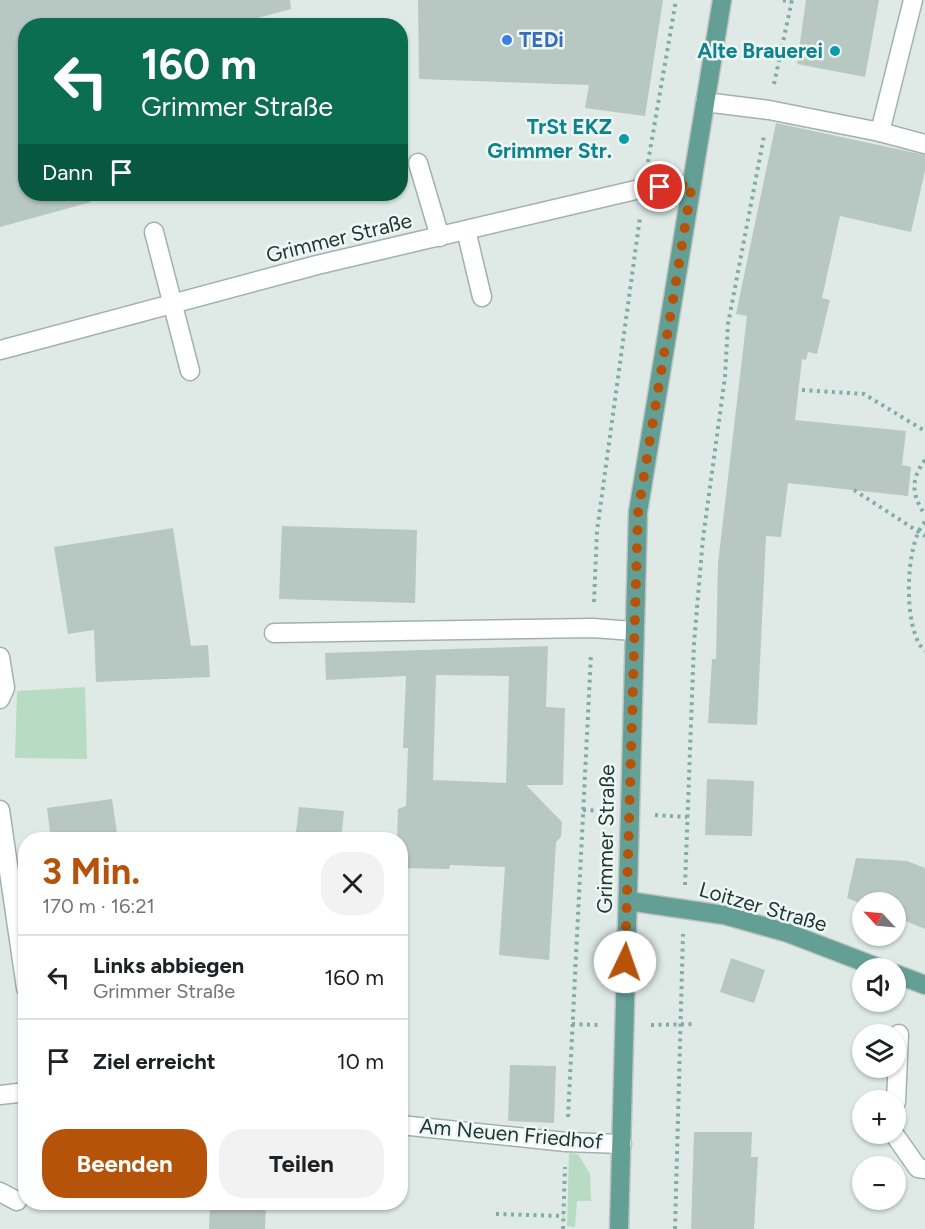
<!DOCTYPE html>
<html lang="de">
<head>
<meta charset="utf-8">
<style>
  :root { --surface:#fff; --page:#f2f2f2; --text:#202124; --muted:#757577; --line:#e0e0e0; --accent:#b45309 }
  body { margin:0; font-family:Figtree,sans-serif; background:var(--page); color:var(--text); height:100vh; display:flex; flex-direction:column; font-size:22px; white-space:nowrap }
  * { box-sizing:border-box; margin:0 }
  p { font-size:20px; color:var(--muted) }
  .icon { flex:none; width:33px; height:33px; fill:none; stroke:currentColor; stroke-width:2; stroke-linecap:round; stroke-linejoin:round }
  .map { position:relative; flex:1; overflow:hidden }
  .details { position:absolute; left:18px; top:832px; width:390px; height:378px; display:flex; flex-direction:column; background:var(--surface); border-radius:24px; box-shadow:0 2px 4px #0004 }
  .details>* { flex:none }
  .banner { position:absolute; left:18px; top:18px; width:390px; height:183px; border-radius:24px; box-shadow:0 2px 4px #0004; background:#0b6e4f; color:#fff; overflow:hidden }
  .needle { width:39px; rotate:296deg }
  .tools { position:absolute; left:852px; top:892px; display:grid; gap:12px }
  .tools a { display:grid; place-items:center; width:54px; height:54px; border-radius:50%; background:var(--surface); box-shadow:0 2px 4px #0004; font-size:30px }
  .pin { position:absolute; display:grid; place-items:center; width:51px; height:51px; color:#fff; margin:-26px; border:3px solid #fff; border-radius:50%; box-shadow:0 2px 6px #0007 }
  .me { position:absolute; width:66px; margin:-33px; rotate:3deg; stroke-linejoin:round; filter:drop-shadow(0 0 4px #0008) }
  .turn { display:flex; align-items:center; gap:21px; height:126px; padding:0 24px; font-size:27px }
  .turn .icon { width:78px; height:78px; stroke-width:2.5 }
  .turn b { display:block; font-size:42px; line-height:51px }
  .then { display:flex; align-items:center; height:57px; padding:0 24px; background:#0003; gap:12px; font-size:22px }
  .round { display:grid; place-items:center; flex:none; width:63px; height:63px; border-radius:24px; background:var(--page) }
  .headline { display:flex; align-items:center; justify-content:space-between; height:102px; padding:0 24px }
  h1 { font-size:36px; font-weight:700; line-height:45px; color:var(--accent) }
  .action { display:flex; gap:12px; margin-top:auto; padding:12px 24px }
  .action a { flex:1; height:69px; border-radius:24px; background:var(--accent); color:#fff; font-size:24px; font-weight:700; line-height:69px; text-align:center }
  .action a+a { background:var(--page); color:var(--text) }
  ul { padding:0; list-style:none }
  li { display:flex; align-items:center; gap:18px; height:84px; padding:0 24px; border-top:2px solid var(--line) }
  li div { flex:1 }
  li b { display:block; font-size:22px }
  li em { font-style:normal }
  .map>svg:first-child { display:block }
</style>
</head>
<body>
<div class="map">
<svg width="925" height="1229" viewBox="0 0 925 1229">
  <rect width="100%" height="100%" fill="#dfeae6"/>
  <g fill="#b8dbc4">
    <path d="M85,687L87,759L15,758L17,691Z"/>
    <path d="M569,1153L578,1154L590,1174L591,1201H577L575,1227L567,1226Z"/>
  </g>
  <g fill="#b7c7c2" fill-rule="evenodd">
    <path d="M0,0H290L291,9L228,26H26V194H90L91,202L0,227Z"/>
    <path d="M418,0H663L645,116L585,108L589,85L419,79Z"/>
    <path d="M806,0H879L865,77L797,64Z"/>
    <path d="M776,123L925,155V171L911,232L840,216L822,298L830,300L817,354L808,352L806,360L802,359L795,420L906,431L902,465L911,467L908,496L788,483L781,537L766,536L757,725L708,723L712,659H716L718,563L747,316L736,314Z"/>
    <path d="M282,526L417,530L415,603L279,599Z"/>
    <path d="M173,528L191,646L208,645L210,677L96,682L94,630L68,634L54,547Z"/>
    <path d="M548,646L546,707L565,708L563,785H526L562,822L561,837L556,842L549,960L499,955L505,867L450,865L449,869L400,868V840H397L398,809L406,806L408,748H403L406,676L326,680L325,653ZM436,675L509,676L506,783L433,780Z"/>
    <path d="M707,779L754,781L752,836L705,835Z"/>
    <path d="M112,799L118,840H51L47,808Z"/>
    <path d="M299,807L344,811L341,840H295Z"/>
    <path d="M856,858L907,861L925,868V929L896,917V903L862,904L847,898Z"/>
    <path d="M731,958L765,970L754,1003L720,992Z"/>
    <path d="M510,1065L556,1066L554,1123L508,1121Z"/>
    <path d="M694,1132H752L751,1157H758L754,1229H691Z"/>
    <path d="M210,1203H266L265,1229H209Z"/>
  </g>
  <g fill="none" stroke-linecap="round" stroke-linejoin="round">
    <defs>
      <g id="minor">
        <path d="M705,102L769,110L880,132L913,0"/>
        <path d="M880,132L925,144"/>
        <path d="M418,163L440,237"/>
        <path d="M466,230L482,297"/>
        <path d="M154,232L190,371"/>
        <path d="M0,350L317,265L644,188L692,184"/>
        <path d="M274,633L593,628L633,631"/>
        <path d="M0,657L5,688L0,699"/>
        <path d="M0,810L26,988"/>
        <path d="M0,1095L26,1092"/>
        <path d="M896,1102L899,1034"/>
        <path d="M400,1125L566,1142L622,1144"/>
        <path d="M894,1134L918,1168L925,1169"/>
        <path d="M0,1192L17,1201"/>
      </g>
      <g id="major">
        <path d="M628,901L724,915L788,933L882,969"/>
        <path d="M896,974L925,985"/>
        <path d="M619,1229L638,512L722,0"/>
      </g>
    </defs>
    <use href="#minor" stroke="#a2b1ad" stroke-width="21"/>
    <use href="#major" stroke="#bcc4c2" stroke-width="21"/>
    <g stroke="#80ada3" stroke-width="4" stroke-dasharray="3 4.5" stroke-linecap="butt">
      <path d="M783,0L791,2"/>
      <path d="M774,84L792,0"/>
      <path d="M648,162L676,0"/>
      <path d="M802,390L864,394L925,431"/>
      <path d="M925,460C910,480 912,495 925,515"/>
      <path d="M854,490L925,536"/>
      <path d="M925,522C905,542 902,631 925,651"/>
      <path d="M594,602L597,531L640,217"/>
      <path d="M583,810L605,811"/>
      <path d="M655,815L687,817"/>
      <path d="M685,885L694,643L703,538L725,377L728,324L764,136"/>
      <path d="M572,1024L598,1025"/>
      <path d="M651,1025L696,1024"/>
      <path d="M568,1117L591,654"/>
      <path d="M496,1214L564,1216"/>
      <path d="M563,1229L565,1167"/>
      <path d="M675,1229L683,934"/>
    </g>
    <use href="#minor" stroke="#fff" stroke-width="18"/>
    <use href="#major" stroke="#649f95" stroke-width="18"/>
  </g>
  <g fill="none" stroke-linecap="round" stroke-linejoin="round">
    <path stroke="#b45309" stroke-width="10" stroke-dasharray="0 18" d="M625,962L638,512L692,184L660,187"/>
  </g>
  <circle fill="#3f7fe0" stroke="#eff7f4" stroke-width="2" cx="507" cy="40" r="6"/>
  <g fill="#0f9aa8" stroke="#eff7f4" stroke-width="2">
    <circle cx="835" cy="51" r="6"/>
    <circle cx="624" cy="139" r="6"/>
  </g>
  <g text-anchor="middle" stroke-width="5" stroke-linejoin="round" paint-order="stroke">
    <g font-size="21" font-weight="bold" fill="#366cbe" stroke="#eff7f4" text-anchor="start">
      <text x="519" y="47">TEDi</text>
    </g>
    <g font-size="21" font-weight="bold" fill="#0d838f" stroke="#eff7f4" text-anchor="end">
      <text x="823" y="58">Alte Brauerei</text>
      <text x="612" y="134">TrSt EKZ<tspan x="612" dy="24">Grimmer Str.</tspan></text>
    </g>
    <g font-size="21" fill="#203935" stroke="#eff7f4">
      <text transform="translate(339 238) rotate(-14)" y="7">Grimmer Straße</text>
      <text transform="translate(606 839) rotate(-89)" y="7">Grimmer Straße</text>
      <text transform="translate(763 907) rotate(16)" y="7">Loitzer Straße</text>
      <text transform="translate(511 1134) rotate(5)" y="7">Am Neuen Friedhof</text>
    </g>
  </g>
</svg>
<div class="tools">
<a><svg class="needle" viewBox="-14 -14 28 28"><path d="M0-13l5 13h-10z" fill="#e53935"/><path d="M0 13l5-13h-10z" fill="#757577"/></svg></a>
<a><svg class="icon" aria-label="sound" viewBox="0 0 24 24"><path d="M4 9h4l5-4v14l-5-4H4zM17 9q2 3 0 6"/></svg></a>
<a><svg class="icon" aria-label="layers" viewBox="0 0 24 24"><path d="M12 4l9 5-9 5-9-5zM3 14l9 5 9-5"/></svg></a>
<a>+</a>
<a>−</a>
</div>
<div class="pin" style="left:660px;top:187px;background:#d93025"><svg class="icon" aria-label="arrive" viewBox="0 0 24 24"><path d="M6 21V4h12l-3 4 3 4H6"/></svg></div>
<svg class="me" style="left:625px;top:962px" viewBox="-20 -20 40 40"><circle r="19" fill="#fff"/><path d="M0-13L10 11 0 6-10 11z" fill="#b45309"/></svg>
<div class="banner">
<div class="turn"><svg class="icon" aria-label="left" viewBox="0 0 24 24"><path d="M17 20v-9H6M10 6l-5 5 5 5"/></svg><div><b>160 m</b>Grimmer Straße</div></div>
<div class="then">Dann<svg class="icon" aria-label="arrive" viewBox="0 0 24 24"><path d="M6 21V4h12l-3 4 3 4H6"/></svg></div>
</div>
<section class="details">
<div class="headline"><div><h1>3 Min.</h1><p>170 m · 16:21</p></div><a class="round"><svg class="icon" aria-label="close" viewBox="0 0 24 24"><path d="M6 6l12 12M18 6L6 18"/></svg></a></div>
<ul>
<li><svg class="icon" aria-label="left" viewBox="0 0 24 24"><path d="M17 20v-9H6M10 6l-5 5 5 5"/></svg><div><b>Links abbiegen</b><p>Grimmer Straße</p></div><em>160 m</em></li>
<li><svg class="icon" aria-label="arrive" viewBox="0 0 24 24"><path d="M6 21V4h12l-3 4 3 4H6"/></svg><div><b>Ziel erreicht</b></div><em>10 m</em></li>
</ul>
<div class="action"><a>Beenden</a><a>Teilen</a></div>
</section>
</div>
</body>
</html>
